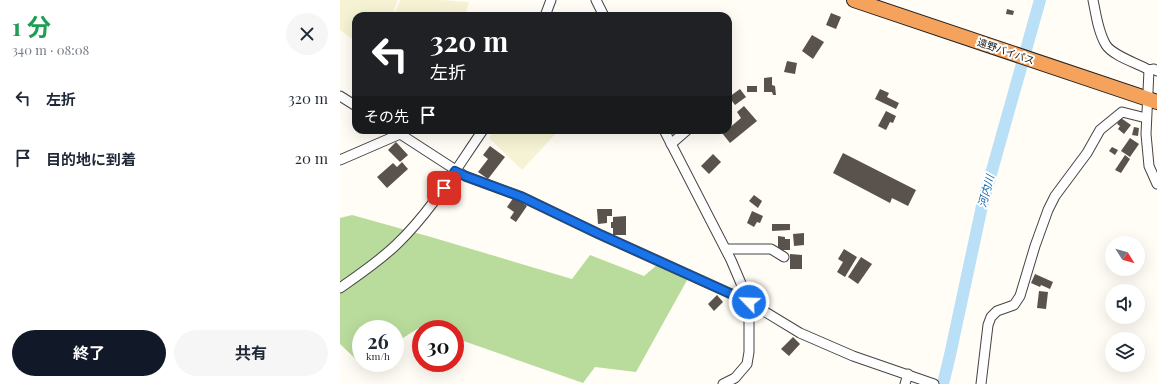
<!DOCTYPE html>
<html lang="ja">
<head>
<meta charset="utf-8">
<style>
  :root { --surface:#fff; --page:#f6f6f7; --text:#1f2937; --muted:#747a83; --accent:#111827 }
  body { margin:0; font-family:"Playfair Display","Noto Sans JP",serif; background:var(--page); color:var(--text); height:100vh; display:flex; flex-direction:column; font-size:15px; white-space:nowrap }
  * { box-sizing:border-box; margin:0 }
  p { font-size:13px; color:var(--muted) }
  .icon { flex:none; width:22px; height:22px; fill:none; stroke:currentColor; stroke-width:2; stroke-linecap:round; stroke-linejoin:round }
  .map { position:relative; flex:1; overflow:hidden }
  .details { display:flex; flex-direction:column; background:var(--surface); width:340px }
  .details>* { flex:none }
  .guide { position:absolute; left:12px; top:12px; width:380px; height:122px; border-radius:12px; box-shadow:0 4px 16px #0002; background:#202124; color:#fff; overflow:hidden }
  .needle { width:26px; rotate:127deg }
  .buttons { position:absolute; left:765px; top:236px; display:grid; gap:8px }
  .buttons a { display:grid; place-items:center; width:40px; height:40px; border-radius:50%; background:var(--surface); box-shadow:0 4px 16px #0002; font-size:20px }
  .speed { position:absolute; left:12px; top:320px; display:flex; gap:8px; font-size:20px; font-weight:700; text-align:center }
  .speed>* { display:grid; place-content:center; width:52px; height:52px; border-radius:50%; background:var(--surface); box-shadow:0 4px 16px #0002; line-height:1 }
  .speed small { font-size:10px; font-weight:400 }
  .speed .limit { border:6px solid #d22; background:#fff; color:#111 }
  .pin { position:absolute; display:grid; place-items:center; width:34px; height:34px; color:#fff; margin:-17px; border-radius:8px; box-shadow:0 2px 6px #0006 }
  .me { position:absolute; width:44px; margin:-22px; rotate:294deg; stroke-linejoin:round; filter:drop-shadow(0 0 3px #0008) }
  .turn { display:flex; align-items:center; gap:14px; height:84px; padding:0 12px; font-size:18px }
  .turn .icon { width:52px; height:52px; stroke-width:2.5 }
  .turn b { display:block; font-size:28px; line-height:34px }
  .then { display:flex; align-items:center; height:38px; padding:0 12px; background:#0003; gap:8px; font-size:15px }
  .round { display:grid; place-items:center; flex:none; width:42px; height:42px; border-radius:21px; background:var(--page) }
  .head { display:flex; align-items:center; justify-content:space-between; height:68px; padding:0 12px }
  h1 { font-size:24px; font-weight:700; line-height:30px; color:#1e9e55 }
  .primary-button { display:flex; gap:8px; margin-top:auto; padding:8px 12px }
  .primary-button a { flex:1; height:46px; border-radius:24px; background:var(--accent); color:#fff; font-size:16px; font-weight:700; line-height:46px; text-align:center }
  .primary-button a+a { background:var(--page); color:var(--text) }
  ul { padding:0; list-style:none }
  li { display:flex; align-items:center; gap:12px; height:60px; padding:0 12px }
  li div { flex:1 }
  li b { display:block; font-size:15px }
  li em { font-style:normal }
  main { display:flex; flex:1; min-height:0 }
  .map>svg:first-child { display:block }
</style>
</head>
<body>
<main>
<section class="details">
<div class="head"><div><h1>1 分</h1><p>340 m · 08:08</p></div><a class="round"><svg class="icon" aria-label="close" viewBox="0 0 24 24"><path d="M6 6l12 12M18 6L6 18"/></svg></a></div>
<ul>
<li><svg class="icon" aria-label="left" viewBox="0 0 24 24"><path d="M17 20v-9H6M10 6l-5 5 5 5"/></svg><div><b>左折</b></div><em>320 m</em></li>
<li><svg class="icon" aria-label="arrive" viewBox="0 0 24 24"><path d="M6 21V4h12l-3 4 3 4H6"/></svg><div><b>目的地に到着</b></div><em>20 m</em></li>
</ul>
<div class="primary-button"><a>終了</a><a>共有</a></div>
</section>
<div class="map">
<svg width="817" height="384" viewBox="0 0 817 384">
  <rect width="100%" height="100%" fill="#fffdf5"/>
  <g fill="#f6f3d4">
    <path d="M0,0H58L52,16H16V42L0,30Z"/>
    <path d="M60,0H101L129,2L125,16H54Z"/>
    <path d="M155,130H219L182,170L149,138Z"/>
  </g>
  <path fill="#b9dc9c" d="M12,215L91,237L232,279L250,255L304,276L324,259L351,273L296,372L255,367L243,383L115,338V329H91L82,326L55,343V329H21V364L0,344V218Z"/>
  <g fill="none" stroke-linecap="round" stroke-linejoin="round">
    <path stroke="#b9e0f7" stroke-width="12" d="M603,384L610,355L642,206L700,0"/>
  </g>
  <g fill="#5a524d">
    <path d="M667,9L674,11L673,15L666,14Z"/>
    <path d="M491,13L501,17L496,29L486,25Z"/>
    <path d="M472,35L484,42L473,59L462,51Z"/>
    <path d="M447,61L457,63L455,74L444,72Z"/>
    <path d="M432,77V85L435,86L436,95H433L432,92H424V78Z"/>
    <rect x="407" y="86" width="10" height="6"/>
    <path d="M400,89L406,97L395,105L389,97Z"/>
    <path d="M540,89L549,93L547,97L559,103L556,109L535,99Z"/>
    <path d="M404,106L417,121L390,143L382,133L388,130V129L401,118L397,112Z"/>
    <path d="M546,111L556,116L553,123L550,122L546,130L538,126Z"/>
    <path d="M781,118L791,125L784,134L778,129L780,126L777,124Z"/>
    <path d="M794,127L799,128L798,136L792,135Z"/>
    <path d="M790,138L799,144L790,157L781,151Z"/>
    <path d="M56,142L68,155L60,162L48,150Z"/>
    <path d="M150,146L165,157L148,179L138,172L148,159L143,155Z"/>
    <path d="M772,147L778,150L775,155L769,151Z"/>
    <path d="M503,153L576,190L568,206L552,198L550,203L493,173Z"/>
    <path d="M373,154L381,162L369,174L361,166Z"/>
    <path d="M785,155L790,159L781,173L775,170Z"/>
    <path d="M62,162L68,169L47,188L37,177L53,163L57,167Z"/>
    <path d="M414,195L422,201L418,208L409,201Z"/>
    <path d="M174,197L187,206L176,222L170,218L174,212L167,207Z"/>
    <path d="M257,209H272V216H267V223L258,224Z"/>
    <path d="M412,211L423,216L420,223L417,222L414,227L407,223Z"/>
    <path d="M286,216V235H273V228H271V222H273V217Z"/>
    <path d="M432,224H450V230L432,231Z"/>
    <path d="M464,233V245L454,246L453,234Z"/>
    <path d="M438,236L445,237V239H450V250H438Z"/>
    <path d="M504,249L517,257L505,277L497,272L503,262L498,259Z"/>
    <path d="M450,254L462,255V269H450Z"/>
    <path d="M521,257L532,264L518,284L508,277Z"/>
    <path d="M695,274L713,282L710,289L701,285L700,287L691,283Z"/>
    <path d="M699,291L708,292L706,309L697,308Z"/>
    <path d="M377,295L383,302L374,311L368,304Z"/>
    <path d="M453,337L460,344L449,356L441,349Z"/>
  </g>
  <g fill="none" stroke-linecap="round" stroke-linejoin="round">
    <defs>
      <g id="minor">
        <path d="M256,0L264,16"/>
        <path d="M753,0C756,14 758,32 766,45C773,56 797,63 809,70L814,69L817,71"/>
        <path d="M205,16L211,0"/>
        <path d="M809,70L806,134L809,166L817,184"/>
        <path d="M0,96L16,106"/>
        <path d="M54,130L125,176L182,197L259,234L409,302L460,333L513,356L594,384"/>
        <path d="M324,130L391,260L409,302V352L407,364L395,378L383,384"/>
        <path d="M331,144L347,130"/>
        <path d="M0,160L60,134"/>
        <path d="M386,249H431L444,257"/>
        <path d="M0,288C20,274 41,260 58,243C92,210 116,169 143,130"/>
        <path d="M565,384L568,374"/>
        <path d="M641,384L648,325L651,317L657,311L674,305L680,296L695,246L708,210L715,196L747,153L760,130L782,112L806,118"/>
      </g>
      <path id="highway" d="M514,0L817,102"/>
    </defs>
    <use href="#minor" stroke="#444" stroke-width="11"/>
    <use href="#highway" stroke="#222" stroke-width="16"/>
    <use href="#minor" stroke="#fff" stroke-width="9"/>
    <use href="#highway" stroke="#f5a25d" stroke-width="14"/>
  </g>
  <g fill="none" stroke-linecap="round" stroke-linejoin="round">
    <defs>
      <path id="route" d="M104,188L115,171L125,176L182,197L259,234L409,302"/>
    </defs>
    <use href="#route" stroke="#114b97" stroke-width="10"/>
    <use href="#route" stroke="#1a73e8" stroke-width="7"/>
  </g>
  <g text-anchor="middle" stroke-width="4" stroke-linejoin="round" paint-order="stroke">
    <g font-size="10" fill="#111" stroke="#fff">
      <text transform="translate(666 51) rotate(19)" y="4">遠野バイパス</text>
    </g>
    <g font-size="11" font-style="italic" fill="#1768a6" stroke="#fff">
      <text transform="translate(646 191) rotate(-75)" y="4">河内川</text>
    </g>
  </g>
</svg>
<div class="buttons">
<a><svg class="needle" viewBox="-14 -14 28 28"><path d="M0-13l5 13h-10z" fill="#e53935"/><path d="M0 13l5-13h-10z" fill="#747a83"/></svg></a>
<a><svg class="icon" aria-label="sound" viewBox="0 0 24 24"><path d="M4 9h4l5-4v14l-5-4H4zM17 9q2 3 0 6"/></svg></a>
<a><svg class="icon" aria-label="layers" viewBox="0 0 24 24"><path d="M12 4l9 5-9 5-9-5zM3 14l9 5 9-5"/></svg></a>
</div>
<div class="speed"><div>26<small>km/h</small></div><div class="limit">30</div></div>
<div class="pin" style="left:104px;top:188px;background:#d93025"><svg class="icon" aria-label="arrive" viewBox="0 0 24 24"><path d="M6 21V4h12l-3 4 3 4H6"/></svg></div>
<svg class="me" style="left:409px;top:302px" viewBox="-20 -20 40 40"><circle r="17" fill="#1a73e8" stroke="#fff" stroke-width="3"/><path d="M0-11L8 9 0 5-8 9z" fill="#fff"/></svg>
<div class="guide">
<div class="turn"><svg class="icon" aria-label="left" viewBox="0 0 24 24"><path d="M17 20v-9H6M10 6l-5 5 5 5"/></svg><div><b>320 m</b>左折</div></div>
<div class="then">その先<svg class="icon" aria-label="arrive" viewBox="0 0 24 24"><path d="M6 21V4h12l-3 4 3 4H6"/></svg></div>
</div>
</div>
</main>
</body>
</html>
